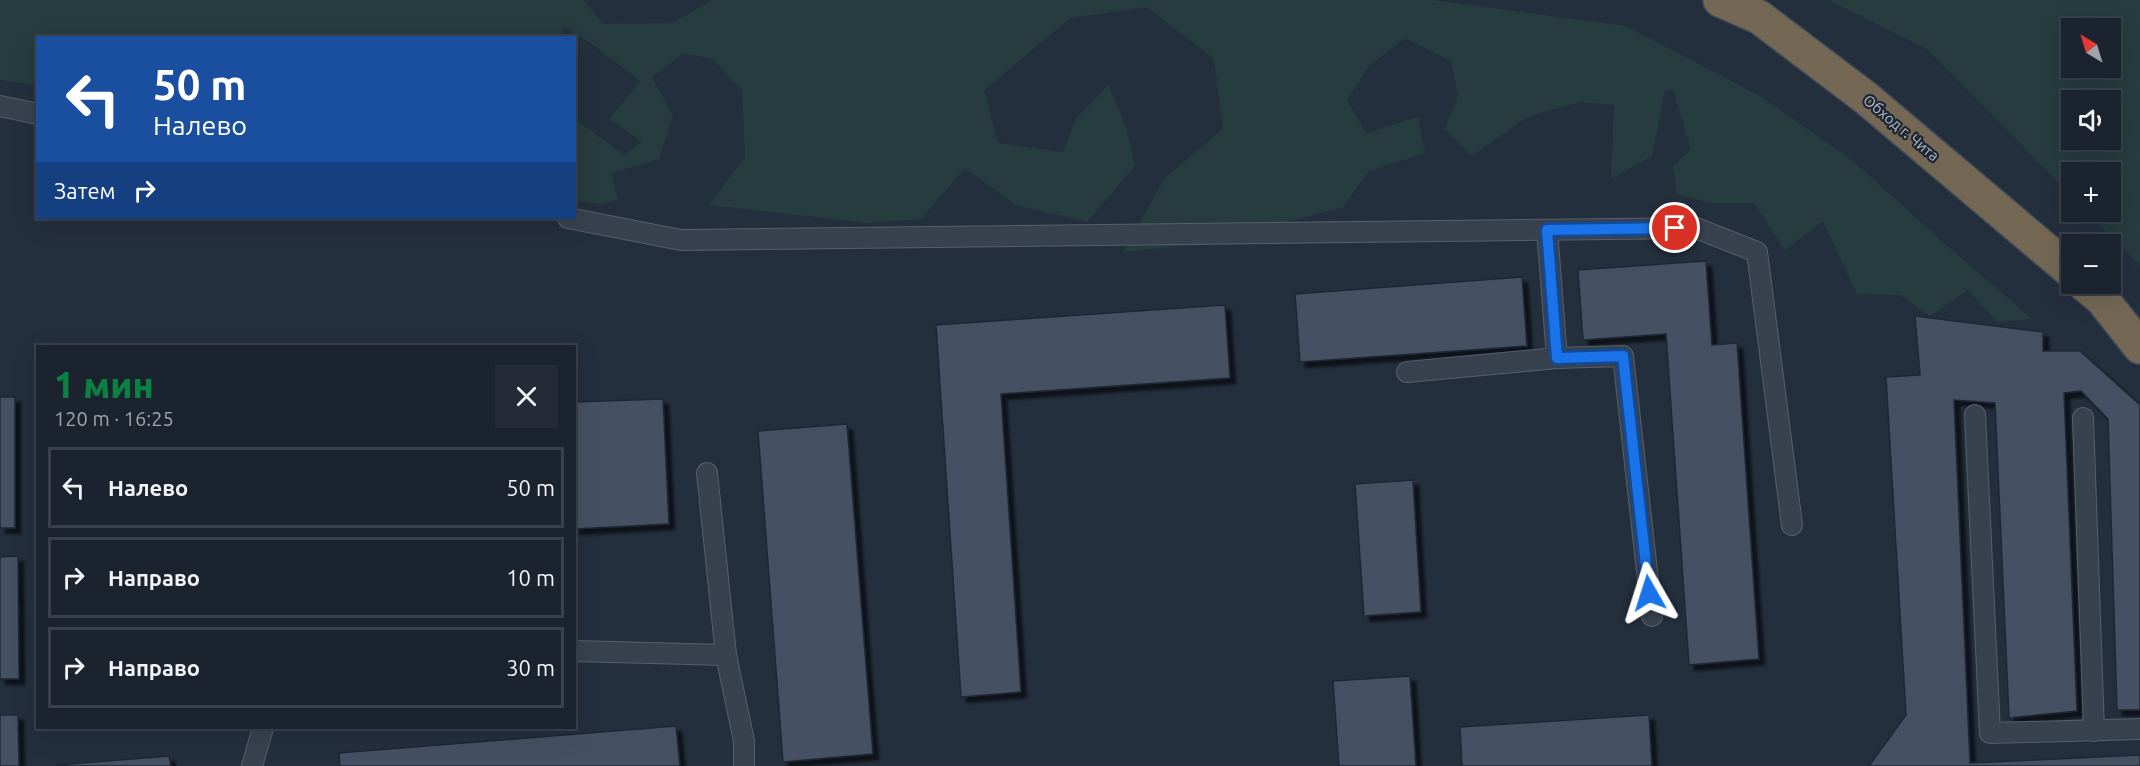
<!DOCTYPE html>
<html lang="ru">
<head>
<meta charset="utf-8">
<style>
  :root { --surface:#1b232e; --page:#242b36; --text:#f1f3f6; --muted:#a0a4aa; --line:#39404a; --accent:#0b8043 }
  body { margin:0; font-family:Ubuntu,sans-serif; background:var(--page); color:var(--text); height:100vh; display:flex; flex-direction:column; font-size:22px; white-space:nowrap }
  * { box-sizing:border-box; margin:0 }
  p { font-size:20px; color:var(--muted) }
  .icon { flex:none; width:33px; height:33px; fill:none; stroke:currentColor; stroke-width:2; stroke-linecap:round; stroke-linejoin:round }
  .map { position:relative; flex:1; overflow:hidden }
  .drawer { position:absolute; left:36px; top:345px; width:540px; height:384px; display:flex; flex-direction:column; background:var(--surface); border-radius:0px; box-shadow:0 6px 24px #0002,0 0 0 2px var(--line) }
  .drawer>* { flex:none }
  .hud { position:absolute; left:36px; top:36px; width:540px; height:183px; border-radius:0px; box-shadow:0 6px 24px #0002,0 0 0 2px var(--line); background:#1a4fa0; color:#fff; overflow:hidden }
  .needle { width:39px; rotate:322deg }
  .buttons { position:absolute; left:2061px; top:18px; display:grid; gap:12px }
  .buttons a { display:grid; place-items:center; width:60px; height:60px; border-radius:0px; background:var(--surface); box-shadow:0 6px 24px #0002,0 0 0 2px var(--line); font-size:30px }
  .pin { position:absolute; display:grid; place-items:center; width:51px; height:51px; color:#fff; margin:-26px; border:3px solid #fff; border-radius:50%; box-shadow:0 2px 6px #0007 }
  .me { position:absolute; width:66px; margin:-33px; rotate:354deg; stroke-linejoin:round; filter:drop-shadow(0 0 4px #0008) }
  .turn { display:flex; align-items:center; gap:21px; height:126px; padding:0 18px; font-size:27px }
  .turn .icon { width:78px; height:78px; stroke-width:2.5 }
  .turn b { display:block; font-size:42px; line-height:51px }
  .then { display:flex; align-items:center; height:57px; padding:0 18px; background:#0003; gap:12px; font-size:22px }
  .round { display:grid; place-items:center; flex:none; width:63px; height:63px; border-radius:0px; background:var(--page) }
  .summary { display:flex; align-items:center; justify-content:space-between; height:102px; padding:0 18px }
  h1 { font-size:36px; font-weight:800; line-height:45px; color:var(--accent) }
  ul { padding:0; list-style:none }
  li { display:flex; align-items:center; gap:18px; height:81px; margin:0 12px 9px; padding:0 6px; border:3px solid var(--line); border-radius:0px }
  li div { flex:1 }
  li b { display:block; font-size:22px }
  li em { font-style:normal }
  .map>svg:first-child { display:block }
</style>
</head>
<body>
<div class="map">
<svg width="2140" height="766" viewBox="0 0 2140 766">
  <defs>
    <filter id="shadow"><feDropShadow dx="5.5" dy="5.5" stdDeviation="1.5" flood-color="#0009"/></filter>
  </defs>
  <rect width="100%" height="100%" fill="#242f3e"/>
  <g fill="#263c3f" fill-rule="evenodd">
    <path d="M0,0H584L603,24L672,23L712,0H1433L1626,26L1760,96L1853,161L1945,244L2032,319L1997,322L1968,290L1930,316L1900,295L1857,294L1823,221L1785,250L1754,203H1712L1677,195L1673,166L1691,149L1673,90H1665L1652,156L1611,179L1614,105L1581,102L1527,117L1472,156L1445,129L1458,95L1451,61L1405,38L1369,66L1347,100L1366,133L1418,117L1425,153L1369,171L1343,207L1204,244L1123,252L1165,178L1223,129L1214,59L1147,7L1070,18L984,90L998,143L1063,152L1076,119L1108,85L1126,127L1135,166L1087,222L1016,205L965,168L921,219L868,223L709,205L745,157L742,91L713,59L684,53L652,77L673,116L659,159L611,173L618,200L601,204L575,201V127L579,122L624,155L642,142L610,119L640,81L592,44L564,27L560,38H38L37,85L0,80Z"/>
    <path d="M1828,0H2140V265L2087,212H2110V172H2072L2071,195L1927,49ZM2072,28H2110V68H2072ZM2072,100H2110V140H2072Z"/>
  </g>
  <g fill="#455162" stroke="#1f2835" stroke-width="1.5" filter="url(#shadow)">
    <path d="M1706,261L1712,345L1737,343L1759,659L1689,665L1666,334L1583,340L1578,270Z"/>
    <path d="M1522,277L1527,346L1300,362L1295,294Z"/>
    <path d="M1225,305L1230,378L1001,394L1021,692L961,697L936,325Z"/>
    <path d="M1915,316L2043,332V351H2080L2140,405V710H2117L2108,419L2081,391L2064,393L2077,711L2009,718L1995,403L1954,400L1970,763L2140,755V766H1869L1906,715L1886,377L1920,375Z"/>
    <rect x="0" y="397" width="15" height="131"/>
    <path d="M663,399L669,524L574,529V402Z"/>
    <path d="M847,424L873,754L783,762L758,431Z"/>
    <path d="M1413,480L1421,612L1364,616L1355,484Z"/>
    <path d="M18,556L19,679H0V557Z"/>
    <path d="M1410,676L1416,766H1339L1333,681Z"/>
    <path d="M0,715H18L19,766H0Z"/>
    <path d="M1649,715L1652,766H1462L1460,727Z"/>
    <path d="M676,726L680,766H340L339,753Z"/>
    <path d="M169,756L171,766H57V765Z"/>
  </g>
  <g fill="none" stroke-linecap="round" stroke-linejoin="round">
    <defs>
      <g id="lane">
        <path d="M0,106L38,114"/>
        <path d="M568,218L681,240L1696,228L1757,252L1792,525"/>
        <path d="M1557,358L1623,356L1652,616"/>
        <path d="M1407,372L1557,358L1547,230"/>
        <path d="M1975,415L1990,733L2140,729"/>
        <path d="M2083,418L2094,731"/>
        <path d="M707,473L726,655"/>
        <path d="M574,651L726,655L744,741V766"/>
        <path d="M252,766L263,728"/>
      </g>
      <g id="highway">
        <path d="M1720,0L1759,17L1866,98L2072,272"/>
        <path d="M2084,284L2102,299L2140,347"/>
      </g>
    </defs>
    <use href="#lane" stroke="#565f6c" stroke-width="22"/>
    <use href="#highway" stroke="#434c59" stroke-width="36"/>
    <use href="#lane" stroke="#38414e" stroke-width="20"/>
    <use href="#highway" stroke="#746855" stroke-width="33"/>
  </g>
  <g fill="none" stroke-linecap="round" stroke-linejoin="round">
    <defs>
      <path id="route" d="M1649,593L1623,356L1557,358L1547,230L1675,228"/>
    </defs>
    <use href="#route" stroke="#114b97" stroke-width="15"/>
    <use href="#route" stroke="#1a73e8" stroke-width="10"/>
  </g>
  <g text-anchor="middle" stroke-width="4.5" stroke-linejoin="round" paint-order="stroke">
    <g font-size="15" fill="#b4bcc9" stroke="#1d2633">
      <text transform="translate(1901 128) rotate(40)" y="5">Обход г. Чита</text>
    </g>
  </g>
</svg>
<div class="buttons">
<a><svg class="needle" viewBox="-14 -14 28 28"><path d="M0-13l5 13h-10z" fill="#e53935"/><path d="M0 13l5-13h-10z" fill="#a0a4aa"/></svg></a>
<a><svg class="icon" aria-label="sound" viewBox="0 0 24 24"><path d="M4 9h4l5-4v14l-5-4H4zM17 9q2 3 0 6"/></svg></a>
<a>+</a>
<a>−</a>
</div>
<div class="pin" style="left:1675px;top:228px;background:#d93025"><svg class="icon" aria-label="arrive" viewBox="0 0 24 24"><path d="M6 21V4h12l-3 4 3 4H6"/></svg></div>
<svg class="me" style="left:1649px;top:593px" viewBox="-20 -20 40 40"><path d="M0-17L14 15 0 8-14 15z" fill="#1a73e8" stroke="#fff" stroke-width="4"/></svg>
<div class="hud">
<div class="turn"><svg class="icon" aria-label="left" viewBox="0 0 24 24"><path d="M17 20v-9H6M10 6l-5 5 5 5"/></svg><div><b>50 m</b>Налево</div></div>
<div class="then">Затем<svg class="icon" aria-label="right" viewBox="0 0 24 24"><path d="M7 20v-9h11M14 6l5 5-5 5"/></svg></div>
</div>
<section class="drawer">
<div class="summary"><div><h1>1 мин</h1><p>120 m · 16:25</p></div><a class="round"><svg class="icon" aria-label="close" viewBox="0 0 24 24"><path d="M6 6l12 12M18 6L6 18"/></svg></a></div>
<ul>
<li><svg class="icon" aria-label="left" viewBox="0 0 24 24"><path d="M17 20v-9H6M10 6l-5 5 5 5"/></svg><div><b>Налево</b></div><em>50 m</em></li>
<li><svg class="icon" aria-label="right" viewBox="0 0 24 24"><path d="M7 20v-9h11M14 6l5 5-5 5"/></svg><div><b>Направо</b></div><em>10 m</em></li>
<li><svg class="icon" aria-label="right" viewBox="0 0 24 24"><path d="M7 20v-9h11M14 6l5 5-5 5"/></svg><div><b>Направо</b></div><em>30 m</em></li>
</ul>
</section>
</div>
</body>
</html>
